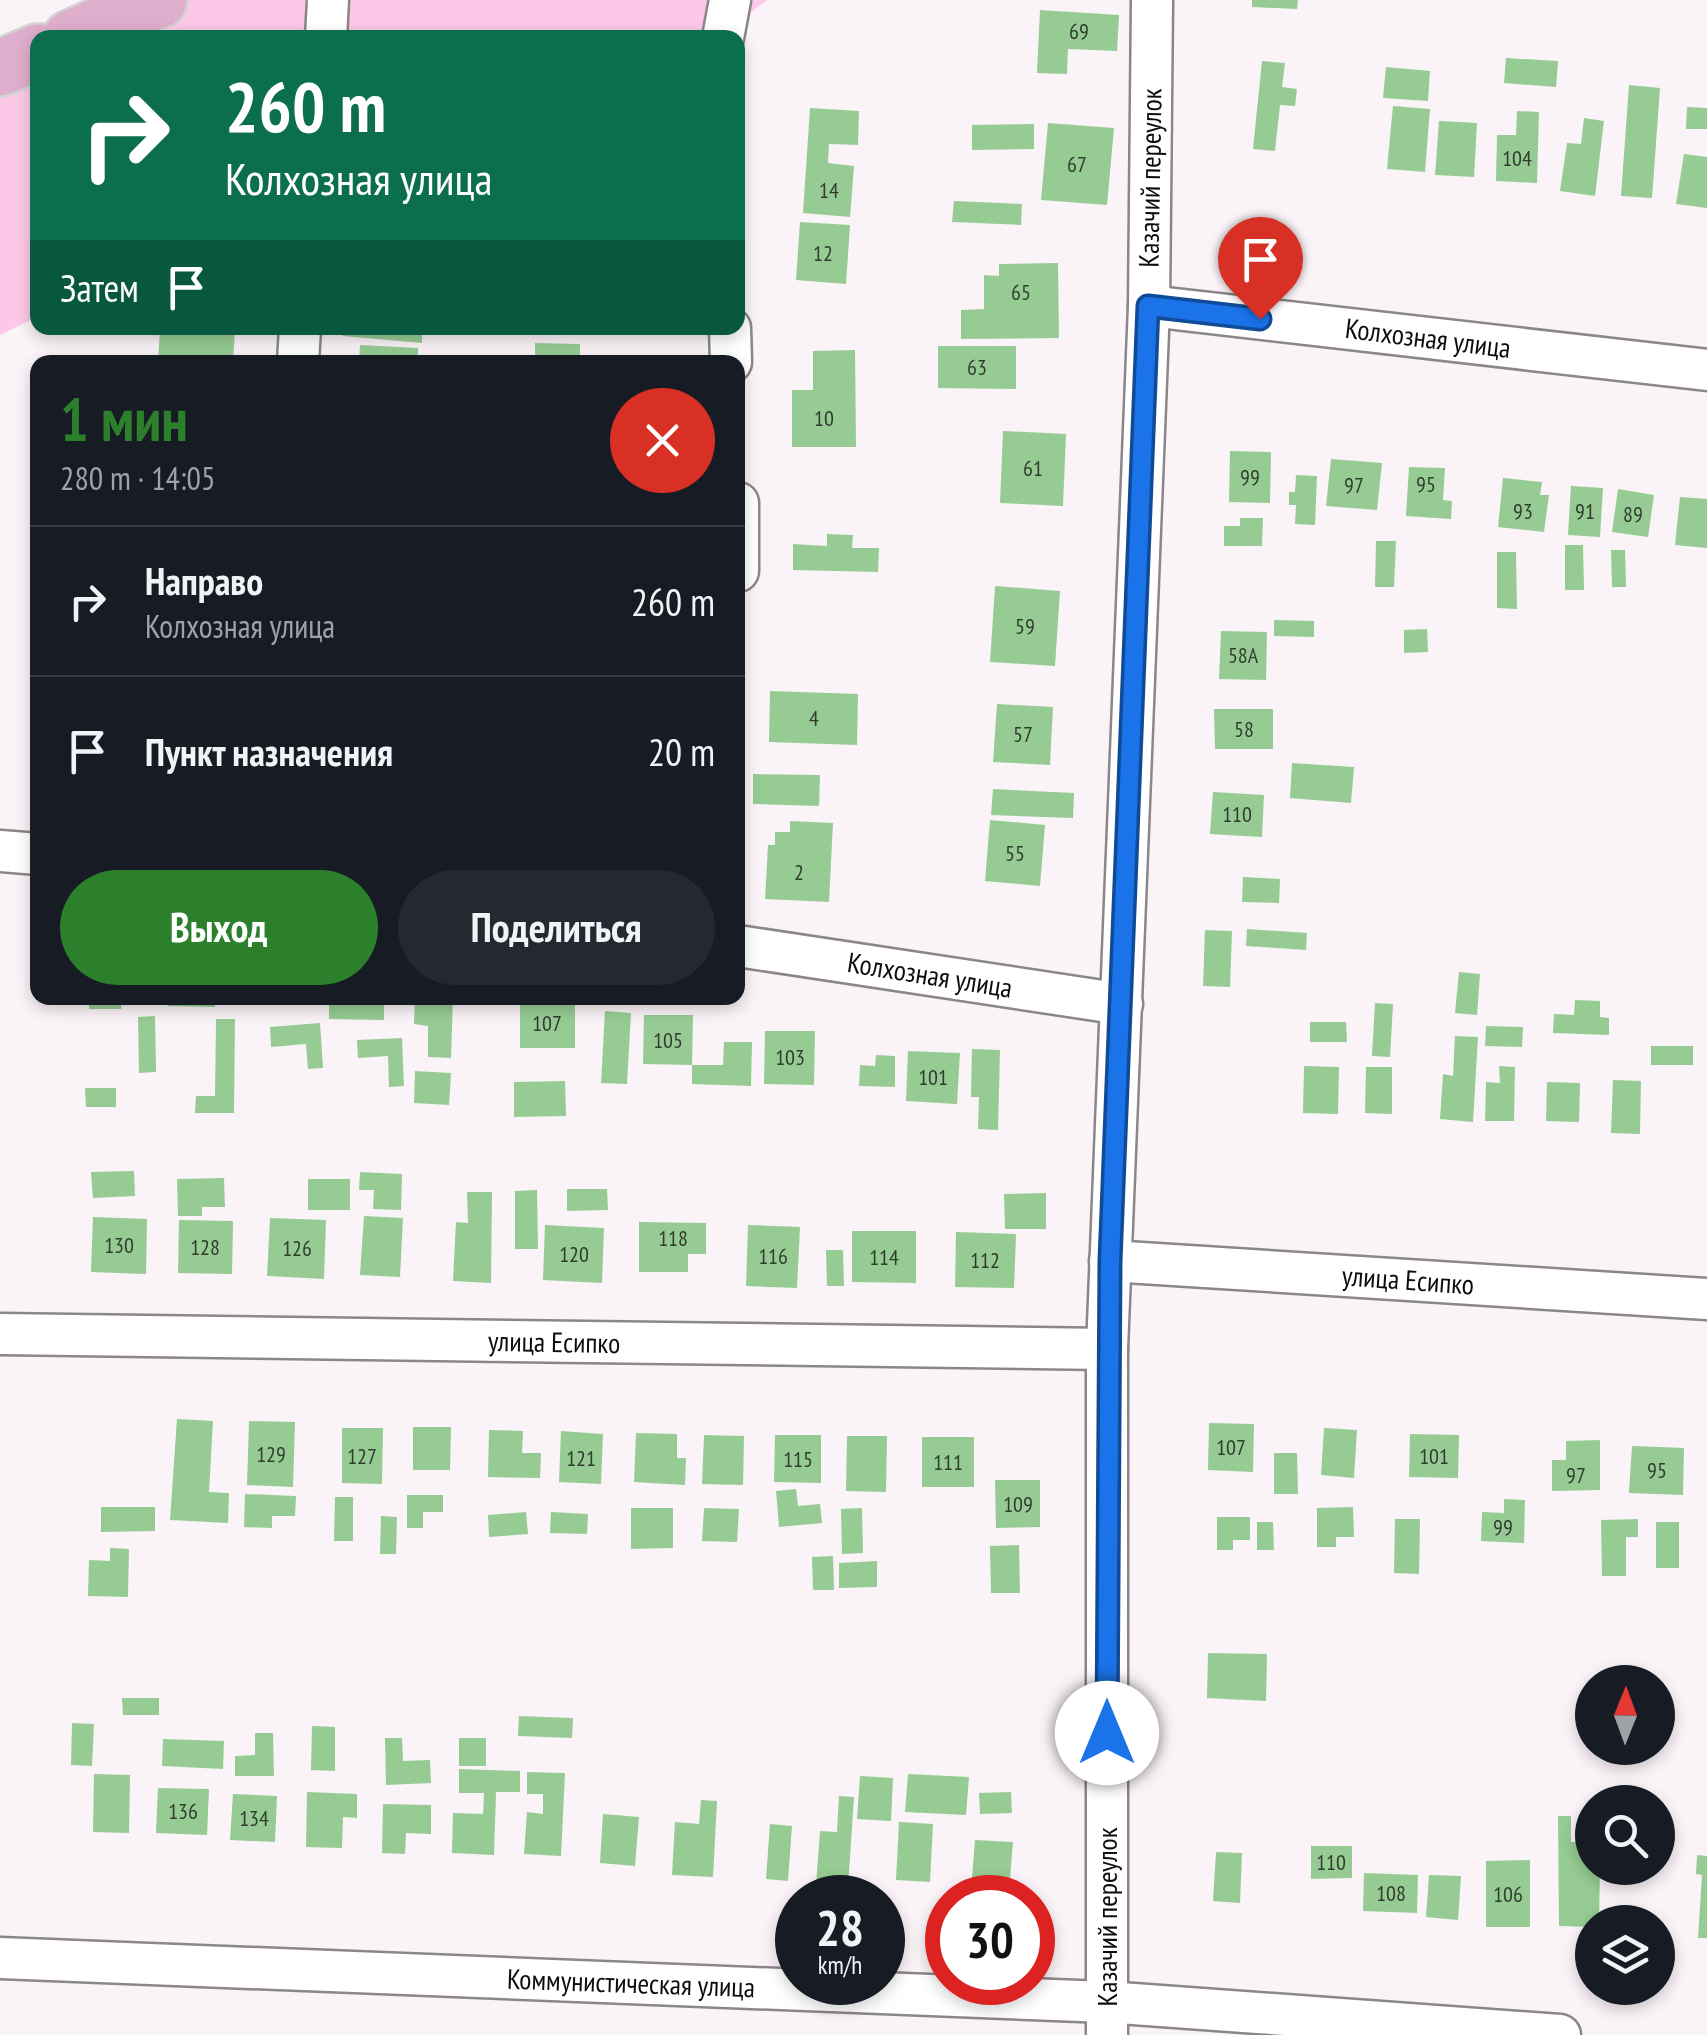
<!DOCTYPE html>
<html lang="ru">
<head>
<meta charset="utf-8">
<style>
  :root { --surface:#171b24; --page:#242831; --text:#f1f3f6; --muted:#9ea1a6; --line:#363941; --accent:#2c802c }
  body { margin:0; font-family:"PT Sans Narrow",sans-serif; background:var(--page); color:var(--text); height:100vh; display:flex; flex-direction:column; font-size:38px; white-space:nowrap }
  * { box-sizing:border-box; margin:0 }
  p { font-size:32px; color:var(--muted) }
  .icon { flex:none; width:55px; height:55px; fill:none; stroke:currentColor; stroke-width:2; stroke-linecap:round; stroke-linejoin:round }
  .map { position:relative; flex:1; overflow:hidden }
  .panel { position:absolute; left:30px; top:355px; width:715px; height:650px; display:flex; flex-direction:column; background:var(--surface); border-radius:20px; box-shadow:0 5px 15px #0003 }
  .panel>* { flex:none }
  .guide { position:absolute; left:30px; top:30px; width:715px; height:305px; border-radius:20px; box-shadow:0 5px 15px #0003; background:#0b6e4f; color:#fff; overflow:hidden }
  .needle { width:65px; rotate:1deg }
  .fabs { position:absolute; left:1575px; top:1665px; display:grid; gap:20px }
  .fabs a { display:grid; place-items:center; width:100px; height:100px; border-radius:50%; background:var(--surface); box-shadow:0 5px 15px #0003; font-size:50px }
  .speed { position:absolute; left:775px; top:1875px; display:flex; gap:20px; font-size:50px; font-weight:700; text-align:center }
  .speed>* { display:grid; place-content:center; width:130px; height:130px; border-radius:50%; background:var(--surface); box-shadow:0 5px 15px #0003; line-height:1 }
  .speed small { font-size:25px; font-weight:400 }
  .speed .limit { border:15px solid #d22; background:#fff; color:#111 }
  .pin { position:absolute; display:grid; place-items:center; width:85px; height:85px; color:#fff; margin:-102px -42px; border-radius:50% 50% 50% 0; rotate:-45deg; box-shadow:0 0 10px #0007 }
  .pin .icon { rotate:45deg }
  .me { position:absolute; width:110px; margin:-55px; rotate:0deg; stroke-linejoin:round; filter:drop-shadow(0 0 8px #0008) }
  .turn { display:flex; align-items:center; gap:35px; height:210px; padding:0 30px; font-size:45px }
  .turn .icon { width:130px; height:130px; stroke-width:2.5 }
  .turn b { display:block; font-size:70px; line-height:85px }
  .then { display:flex; align-items:center; height:95px; padding:0 30px; background:#0003; gap:20px; font-size:38px }
  .round { display:grid; place-items:center; flex:none; width:105px; height:105px; border-radius:52px; background:var(--page) }
  .head { display:flex; align-items:center; justify-content:space-between; height:170px; padding:0 30px }
  h1 { font-size:60px; font-weight:700; line-height:75px; color:var(--accent) }
  .cta { display:flex; gap:20px; margin-top:auto; padding:20px 30px }
  .cta a { flex:1; height:115px; border-radius:60px; background:var(--accent); color:#fff; font-size:40px; font-weight:700; line-height:115px; text-align:center }
  .cta a+a { background:var(--page); color:var(--text) }
  ul { padding:0; list-style:none }
  li { display:flex; align-items:center; gap:30px; height:150px; padding:0 30px; border-top:2px solid var(--line) }
  li div { flex:1 }
  li b { display:block; font-size:38px }
  li em { font-style:normal }
  .map>svg:first-child { display:block }
</style>
</head>
<body>
<div class="map">
<svg width="1707" height="2035" viewBox="0 0 1707 2035">
  <rect width="100%" height="100%" fill="#faf3f7"/>
  <g fill="#fcc8e7">
    <path d="M159,0H767L723,33L711,37L71,38Z"/>
    <path d="M37,52V317L0,335V68Z"/>
  </g>
  <g fill="#96cc93">
    <path d="M1252,0H1298L1297,9L1252,7Z"/>
    <path d="M1040,10L1119,15L1117,51L1068,49L1067,74L1037,73Z"/>
    <path d="M1506,58L1558,61L1556,87L1504,83Z"/>
    <path d="M1262,61L1285,63L1282,87L1297,89L1295,106L1280,105L1275,151L1253,149Z"/>
    <path d="M1386,67L1430,71L1428,101L1383,98Z"/>
    <path d="M1629,85L1660,88L1652,198L1621,196Z"/>
    <path d="M1393,106L1430,109L1425,172L1387,169Z"/>
    <path d="M1687,107L1707,108V129H1686Z"/>
    <path d="M810,108L859,111L858,145L829,144L828,163L854,166L850,217L803,213Z"/>
    <path d="M1517,111L1539,112L1537,183L1496,181L1497,135H1516Z"/>
    <path d="M1584,118L1604,121L1595,196L1560,191L1567,143L1581,144Z"/>
    <path d="M1439,121L1477,123L1474,177L1435,175Z"/>
    <path d="M1048,123L1114,128L1107,205L1041,200Z"/>
    <path d="M1034,124V149L972,150V125Z"/>
    <path d="M1684,154L1707,157V208L1676,204Z"/>
    <path d="M954,201L1022,204L1021,225L952,222Z"/>
    <path d="M800,222L850,225L846,284L796,280Z"/>
    <path d="M1058,263L1059,338L961,339V310L984,309V275L999,276V264Z"/>
    <path d="M160,328H235L233,362H158Z"/>
    <path d="M344,328H422V343L343,336Z"/>
    <path d="M535,343L580,344V362H535Z"/>
    <path d="M360,345L418,348V362H359Z"/>
    <path d="M938,346H1016V389L938,388Z"/>
    <path d="M855,350L856,447H792V390H813V351Z"/>
    <path d="M1003,431L1066,434L1063,506L1000,503Z"/>
    <path d="M1230,451L1271,452L1270,503L1229,502Z"/>
    <path d="M1331,459L1382,463L1377,510L1326,506Z"/>
    <path d="M1409,467L1445,468L1443,500L1452,501L1451,519L1406,516Z"/>
    <path d="M1296,475L1317,476L1315,525L1295,524L1296,505H1289V492H1295Z"/>
    <path d="M1503,478L1542,482L1540,495H1549L1544,532L1498,527Z"/>
    <path d="M1571,486L1603,488L1600,537L1568,535Z"/>
    <path d="M1618,489L1654,495L1648,537L1612,532Z"/>
    <path d="M1680,497L1707,499V548L1675,545Z"/>
    <path d="M1240,518H1263L1262,546H1224V526H1240Z"/>
    <path d="M827,534L853,535L852,548H879L878,572L793,570V544L827,546Z"/>
    <path d="M1376,541H1396L1394,587H1375Z"/>
    <path d="M1565,545H1583L1584,590H1565Z"/>
    <path d="M1611,550H1625L1626,587H1612Z"/>
    <path d="M1497,552H1516L1517,609L1497,608Z"/>
    <path d="M995,586L1060,591L1055,666L990,662Z"/>
    <path d="M1274,620L1314,621V637L1274,636Z"/>
    <path d="M1427,629L1428,652L1404,653V630Z"/>
    <path d="M1221,631L1267,632L1266,680L1219,679Z"/>
    <path d="M770,691L858,694L857,745L769,742Z"/>
    <path d="M997,704L1053,707L1050,765L993,762Z"/>
    <path d="M1214,709H1273V749H1215Z"/>
    <path d="M1292,763L1354,767L1351,803L1290,798Z"/>
    <path d="M753,774L820,775L819,806L753,804Z"/>
    <path d="M993,789L1074,793L1073,818L991,815Z"/>
    <path d="M1213,792L1264,795L1262,837L1210,834Z"/>
    <path d="M990,820L1045,825L1040,886L985,881Z"/>
    <path d="M790,821L833,823L829,902L765,899L768,845H775V832H790Z"/>
    <path d="M1243,877L1280,879L1279,903L1242,902Z"/>
    <path d="M1247,929L1307,933L1306,950L1246,946Z"/>
    <path d="M1205,930L1232,931L1230,987L1203,986Z"/>
    <path d="M1459,972L1480,974L1477,1015L1455,1013Z"/>
    <path d="M89,998H122L121,1009H89Z"/>
    <path d="M168,998H215V1007L168,1006Z"/>
    <rect x="249" y="998" width="51" height="4"/>
    <path d="M329,998H384V1020L329,1019Z"/>
    <path d="M415,998H453L451,1058L428,1057V1026L414,1024Z"/>
    <rect x="520" y="999" width="55" height="49"/>
    <path d="M1575,1000L1600,1001V1017L1609,1018V1035L1553,1033L1554,1014L1574,1015Z"/>
    <path d="M1375,1003L1393,1004L1390,1057L1372,1056Z"/>
    <path d="M605,1011L631,1013L627,1084L601,1083Z"/>
    <path d="M644,1015H693L692,1065L643,1064Z"/>
    <path d="M155,1016L156,1072L139,1073L138,1017Z"/>
    <path d="M216,1019H235L234,1113H195L196,1096H215Z"/>
    <path d="M1310,1022H1346L1347,1042H1310Z"/>
    <path d="M320,1023L323,1068L308,1069L306,1044L271,1047L270,1027Z"/>
    <path d="M1486,1026L1523,1027L1522,1047L1485,1046Z"/>
    <path d="M765,1031H815L814,1085L764,1084Z"/>
    <path d="M1455,1036L1478,1037L1473,1122L1440,1119L1443,1074L1453,1076Z"/>
    <path d="M402,1038L404,1086L389,1087L388,1056L358,1058L357,1040Z"/>
    <path d="M724,1042H752L751,1086L692,1084V1065H723Z"/>
    <rect x="1651" y="1046" width="42" height="19"/>
    <path d="M972,1049L1000,1050L998,1130L978,1129L979,1097H971Z"/>
    <path d="M908,1051L960,1053L957,1104L906,1101Z"/>
    <path d="M876,1055L895,1056V1087L859,1086L860,1065L875,1066Z"/>
    <path d="M1304,1066L1339,1067L1338,1114L1303,1113Z"/>
    <path d="M1499,1066L1515,1067L1514,1121H1485L1486,1082L1500,1083Z"/>
    <path d="M1366,1067H1392V1114L1365,1113Z"/>
    <path d="M415,1071L451,1073L449,1105L414,1103Z"/>
    <path d="M1613,1080L1641,1081L1640,1134L1611,1133Z"/>
    <path d="M565,1081L566,1116L514,1117V1082Z"/>
    <path d="M1547,1082L1580,1083L1579,1122L1546,1121Z"/>
    <path d="M85,1088H116V1107H86Z"/>
    <path d="M134,1171L135,1196L93,1198L91,1172Z"/>
    <path d="M360,1172L402,1174L401,1210L373,1209L374,1190H359Z"/>
    <path d="M224,1178L225,1207H202V1216H178L177,1179Z"/>
    <rect x="308" y="1179" width="42" height="31"/>
    <path d="M567,1189H607L608,1210L567,1211Z"/>
    <path d="M537,1190L538,1249H515V1191Z"/>
    <path d="M467,1192H492L491,1283L453,1281L456,1222L468,1223Z"/>
    <path d="M1046,1193V1229H1005L1004,1194Z"/>
    <path d="M364,1216L403,1218L400,1277L360,1275Z"/>
    <path d="M93,1217L147,1219L146,1274L91,1272Z"/>
    <path d="M270,1218L326,1220L324,1279L267,1276Z"/>
    <path d="M179,1220L233,1221L232,1274L178,1273Z"/>
    <path d="M639,1222L706,1223V1254H688V1272H639Z"/>
    <path d="M545,1225L604,1228L602,1283L543,1280Z"/>
    <path d="M748,1225L800,1227L797,1288L746,1286Z"/>
    <path d="M852,1231H916V1283L852,1282Z"/>
    <path d="M956,1232L1016,1234L1014,1288L955,1287Z"/>
    <path d="M826,1250H843L844,1286H827Z"/>
    <path d="M177,1419L213,1421L209,1492L229,1493L228,1523L170,1520Z"/>
    <path d="M249,1421L295,1422L293,1487L247,1485Z"/>
    <path d="M1209,1423L1254,1424L1253,1472L1208,1470Z"/>
    <path d="M413,1427H451L450,1470H413Z"/>
    <path d="M342,1428H383L382,1484L342,1483Z"/>
    <path d="M1324,1428L1357,1430L1354,1478L1321,1475Z"/>
    <path d="M489,1430L523,1431L522,1453H541L540,1478L488,1477Z"/>
    <path d="M561,1431L603,1434L601,1484L559,1482Z"/>
    <path d="M636,1433L677,1434V1458H686L685,1485L634,1482Z"/>
    <path d="M1410,1434L1459,1435L1458,1478L1409,1477Z"/>
    <path d="M704,1435L744,1436L743,1485L702,1484Z"/>
    <path d="M775,1435H821V1483L774,1482Z"/>
    <path d="M847,1436H887L886,1492L846,1491Z"/>
    <rect x="922" y="1437" width="52" height="50"/>
    <path d="M1600,1440V1490L1552,1491V1460H1566V1441Z"/>
    <path d="M1632,1446L1684,1448L1683,1495L1629,1493Z"/>
    <path d="M1274,1453H1297L1298,1494H1274Z"/>
    <path d="M995,1480H1040V1527L996,1528Z"/>
    <path d="M796,1489L798,1506L820,1504L822,1523L779,1527L776,1491Z"/>
    <path d="M245,1494L296,1496L295,1516H272V1528L244,1527Z"/>
    <path d="M407,1495H443V1512H423V1528H407Z"/>
    <path d="M335,1497H353V1541H334Z"/>
    <path d="M1504,1499L1525,1500L1524,1543L1481,1541L1482,1512L1504,1513Z"/>
    <path d="M101,1507H155V1531L101,1532Z"/>
    <path d="M1353,1507L1354,1537H1336V1547H1317V1508Z"/>
    <path d="M631,1508H673V1548L631,1549Z"/>
    <path d="M704,1508L739,1509L737,1542L702,1541Z"/>
    <path d="M862,1508L863,1553L842,1554L841,1509Z"/>
    <path d="M526,1512L528,1534L489,1537L488,1515Z"/>
    <path d="M551,1512L588,1514L587,1534L550,1533Z"/>
    <path d="M381,1516L397,1517L396,1554H380Z"/>
    <path d="M1217,1517H1250V1540H1233V1550H1217Z"/>
    <path d="M1395,1519H1420L1419,1574L1394,1573Z"/>
    <path d="M1638,1519V1537H1626V1576H1602L1601,1520Z"/>
    <path d="M1257,1522H1273L1274,1550H1257Z"/>
    <rect x="1656" y="1522" width="23" height="46"/>
    <path d="M1019,1545L1020,1593H991L990,1546Z"/>
    <path d="M110,1548L129,1549L128,1597L88,1596L89,1560L110,1561Z"/>
    <path d="M833,1556L834,1590H813L812,1557Z"/>
    <path d="M877,1561V1587L839,1588V1563Z"/>
    <path d="M1208,1653L1267,1654L1266,1701L1207,1698Z"/>
    <path d="M122,1698H159V1715H123Z"/>
    <path d="M519,1716L573,1718L572,1738L518,1736Z"/>
    <path d="M72,1723L94,1724L92,1766L71,1765Z"/>
    <path d="M312,1726L335,1727V1771L311,1770Z"/>
    <path d="M255,1733H273L274,1776H235V1756L255,1755Z"/>
    <path d="M385,1738H402L403,1761L430,1760L431,1783L386,1785Z"/>
    <rect x="459" y="1738" width="27" height="28"/>
    <path d="M163,1739L224,1741L223,1769L162,1766Z"/>
    <path d="M459,1769L520,1771V1792H496L494,1855L452,1853L453,1813L483,1814L484,1793H459Z"/>
    <path d="M527,1772L565,1773L561,1856L524,1854L527,1812L543,1814V1794H527Z"/>
    <path d="M94,1774L130,1775L129,1833L93,1832Z"/>
    <path d="M908,1774L969,1777L966,1815L905,1812Z"/>
    <path d="M860,1776L893,1778L891,1821L857,1819Z"/>
    <path d="M158,1788L209,1789L207,1835L156,1833Z"/>
    <path d="M307,1792L357,1794V1818L343,1817L342,1848L306,1847Z"/>
    <path d="M1011,1792L1012,1813L980,1814L979,1793Z"/>
    <path d="M233,1794L277,1796L275,1842L230,1840Z"/>
    <path d="M839,1796L854,1797L848,1887L816,1885L820,1831L837,1832Z"/>
    <path d="M701,1800L717,1801L713,1877L672,1875L675,1822L699,1824Z"/>
    <path d="M383,1804L431,1805V1834L406,1833L405,1854L382,1853Z"/>
    <path d="M603,1814L639,1817L635,1866L600,1863Z"/>
    <path d="M1558,1816H1571V1842H1592V1868H1600L1599,1922H1592V1927L1559,1926Z"/>
    <path d="M899,1822L933,1824L930,1882L896,1880Z"/>
    <path d="M770,1824L792,1826L788,1881L766,1879Z"/>
    <path d="M975,1840L1013,1842L1009,1892L971,1890Z"/>
    <path d="M1311,1846H1352V1878L1311,1879Z"/>
    <path d="M1216,1852L1242,1853L1240,1903L1213,1901Z"/>
    <path d="M1697,1855L1707,1856V1938H1698L1702,1875L1696,1874Z"/>
    <path d="M1530,1860V1927H1486V1861Z"/>
    <path d="M1364,1873L1418,1875L1417,1913L1363,1911Z"/>
    <path d="M1429,1875L1461,1876L1458,1920L1426,1917Z"/>
  </g>
  <g fill="none" stroke-linecap="round" stroke-linejoin="round">
    <defs>
      <g id="street">
        <path d="M326,38L328,0"/>
        <path d="M723,38L730,0"/>
        <path d="M1149,306L1707,370"/>
        <path d="M730,328L731,362"/>
        <path d="M298,362L300,328"/>
        <path d="M738,503V571"/>
        <path d="M0,851L38,854"/>
        <path d="M738,946L1122,1004"/>
        <path d="M1110,1261L1707,1299"/>
        <path d="M0,1334L1107,1349"/>
        <path d="M0,1958L1106,2002L1560,2035"/>
        <path d="M1107,2035V1349L1149,306L1152,0"/>
      </g>
      <g id="primary">
        <path d="M71,38L159,0"/>
        <path d="M0,68L38,52"/>
      </g>
    </defs>
    <use href="#street" stroke="#8c8689" stroke-width="45"/>
    <use href="#primary" stroke="#d4d3d4" stroke-width="60"/>
    <use href="#street" stroke="#fff" stroke-width="40"/>
    <use href="#primary" stroke="#dfaecd" stroke-width="55"/>
  </g>
  <g fill="none" stroke-linecap="round" stroke-linejoin="round">
    <defs>
      <path id="route" d="M1107,1733L1110,1261L1148,306L1260,319"/>
    </defs>
    <use href="#route" stroke="#114b97" stroke-width="25"/>
    <use href="#route" stroke="#1a73e8" stroke-width="18"/>
  </g>
  <g text-anchor="middle" stroke-width="8" stroke-linejoin="round" paint-order="stroke">
    <g font-size="22" fill="#303c2f">
      <text x="1079" y="39">69</text>
      <text x="1517" y="166">104</text>
      <text x="1077" y="172">67</text>
      <text x="829" y="198">14</text>
      <text x="823" y="261">12</text>
      <text x="1021" y="300">65</text>
      <text x="977" y="375">63</text>
      <text x="824" y="426">10</text>
      <text x="1033" y="476">61</text>
      <text x="1250" y="485">99</text>
      <text x="1426" y="492">95</text>
      <text x="1354" y="493">97</text>
      <text x="1523" y="519">93</text>
      <text x="1585" y="519">91</text>
      <text x="1633" y="522">89</text>
      <text x="1025" y="634">59</text>
      <text x="1243" y="663">58А</text>
      <text x="814" y="726">4</text>
      <text x="1244" y="737">58</text>
      <text x="1023" y="742">57</text>
      <text x="1237" y="822">110</text>
      <text x="1015" y="861">55</text>
      <text x="799" y="880">2</text>
      <text x="547" y="1031">107</text>
      <text x="668" y="1048">105</text>
      <text x="790" y="1065">103</text>
      <text x="933" y="1085">101</text>
      <text x="673" y="1246">118</text>
      <text x="119" y="1253">130</text>
      <text x="205" y="1255">128</text>
      <text x="297" y="1256">126</text>
      <text x="574" y="1262">120</text>
      <text x="773" y="1264">116</text>
      <text x="884" y="1265">114</text>
      <text x="985" y="1268">112</text>
      <text x="1231" y="1455">107</text>
      <text x="271" y="1462">129</text>
      <text x="362" y="1464">127</text>
      <text x="1434" y="1464">101</text>
      <text x="581" y="1466">121</text>
      <text x="798" y="1467">115</text>
      <text x="948" y="1470">111</text>
      <text x="1657" y="1478">95</text>
      <text x="1576" y="1483">97</text>
      <text x="1018" y="1512">109</text>
      <text x="1503" y="1535">99</text>
      <text x="183" y="1819">136</text>
      <text x="254" y="1826">134</text>
      <text x="1331" y="1870">110</text>
      <text x="1391" y="1901">108</text>
      <text x="1508" y="1902">106</text>
    </g>
    <g font-size="28" fill="#0e0c0e" stroke="#fff">
      <text transform="translate(1150 178) rotate(-89)" y="10">Казачий переулок</text>
      <text transform="translate(1428 338) rotate(7)" y="10">Колхозная улица</text>
      <text transform="translate(930 975) rotate(9)" y="10">Колхозная улица</text>
      <text transform="translate(1408 1280) rotate(4)" y="10">улица Есипко</text>
      <text transform="translate(554 1342) rotate(1)" y="10">улица Есипко</text>
      <text transform="translate(1107 1917) rotate(-90)" y="10">Казачий переулок</text>
      <text transform="translate(631 1983) rotate(2)" y="10">Коммунистическая улица</text>
    </g>
  </g>
</svg>
<div class="fabs">
<a><svg class="needle" viewBox="-14 -14 28 28"><path d="M0-13l5 13h-10z" fill="#e53935"/><path d="M0 13l5-13h-10z" fill="#9ea1a6"/></svg></a>
<a><svg class="icon" aria-label="search" viewBox="0 0 24 24"><circle cx="10" cy="10" r="6"/><path d="M15 15l6 6"/></svg></a>
<a><svg class="icon" aria-label="layers" viewBox="0 0 24 24"><path d="M12 4l9 5-9 5-9-5zM3 14l9 5 9-5"/></svg></a>
</div>
<div class="speed"><div>28<small>km/h</small></div><div class="limit">30</div></div>
<div class="pin" style="left:1260px;top:319px;background:#d93025"><svg class="icon" aria-label="arrive" viewBox="0 0 24 24"><path d="M6 21V4h12l-3 4 3 4H6"/></svg></div>
<svg class="me" style="left:1107px;top:1733px" viewBox="-20 -20 40 40"><circle r="19" fill="#fff"/><path d="M0-13L10 11 0 6-10 11z" fill="#1a73e8"/></svg>
<div class="guide">
<div class="turn"><svg class="icon" aria-label="right" viewBox="0 0 24 24"><path d="M7 20v-9h11M14 6l5 5-5 5"/></svg><div><b>260 m</b>Колхозная улица</div></div>
<div class="then">Затем<svg class="icon" aria-label="arrive" viewBox="0 0 24 24"><path d="M6 21V4h12l-3 4 3 4H6"/></svg></div>
</div>
<section class="panel">
<div class="head"><div><h1>1 мин</h1><p>280 m · 14:05</p></div><a class="round" style="background:#d93025;color:#fff"><svg class="icon" aria-label="close" viewBox="0 0 24 24"><path d="M6 6l12 12M18 6L6 18"/></svg></a></div>
<ul>
<li><svg class="icon" aria-label="right" viewBox="0 0 24 24"><path d="M7 20v-9h11M14 6l5 5-5 5"/></svg><div><b>Направо</b><p>Колхозная улица</p></div><em>260 m</em></li>
<li><svg class="icon" aria-label="arrive" viewBox="0 0 24 24"><path d="M6 21V4h12l-3 4 3 4H6"/></svg><div><b>Пункт назначения</b></div><em>20 m</em></li>
</ul>
<div class="cta"><a>Выход</a><a>Поделиться</a></div>
</section>
</div>
</body>
</html>
